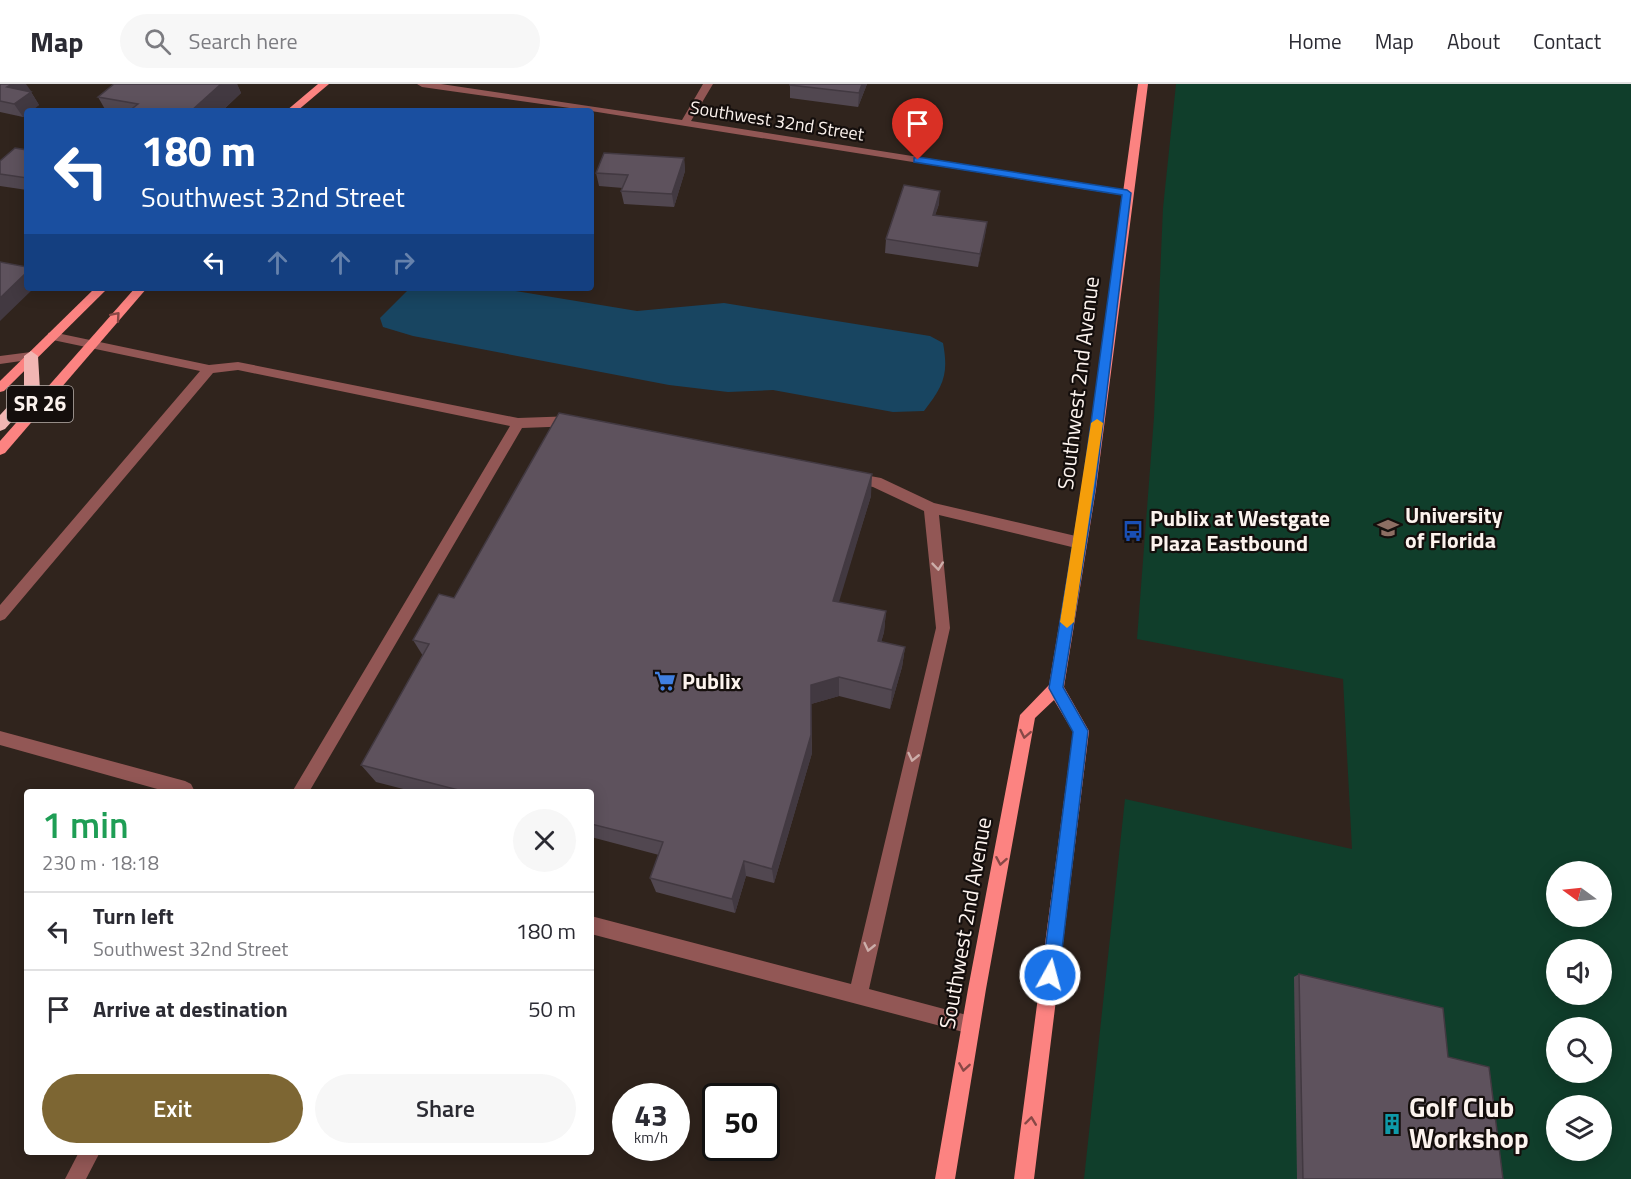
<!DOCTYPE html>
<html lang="en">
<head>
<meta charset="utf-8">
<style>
  :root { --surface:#fff; --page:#f7f7f7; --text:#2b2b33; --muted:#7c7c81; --line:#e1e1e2; --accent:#7d6633 }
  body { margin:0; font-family:"Titillium Web",sans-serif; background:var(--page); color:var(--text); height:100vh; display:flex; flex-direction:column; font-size:22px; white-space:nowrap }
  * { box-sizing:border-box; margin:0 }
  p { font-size:20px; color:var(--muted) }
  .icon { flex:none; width:33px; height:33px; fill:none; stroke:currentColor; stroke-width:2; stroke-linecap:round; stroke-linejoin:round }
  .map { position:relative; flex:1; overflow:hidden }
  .drawer { position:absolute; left:24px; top:705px; width:570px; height:366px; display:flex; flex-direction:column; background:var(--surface); border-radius:6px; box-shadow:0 3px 15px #0003 }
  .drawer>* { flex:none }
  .top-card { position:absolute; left:24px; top:24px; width:570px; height:183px; border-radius:6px; box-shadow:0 3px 15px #0003; background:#1a4fa0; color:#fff; overflow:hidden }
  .needle { width:39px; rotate:285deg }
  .tools { position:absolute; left:1546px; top:777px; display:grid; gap:12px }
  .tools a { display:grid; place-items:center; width:66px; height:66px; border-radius:50%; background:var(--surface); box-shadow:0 3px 15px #0003; font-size:30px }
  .speed { position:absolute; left:612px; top:999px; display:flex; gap:12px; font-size:30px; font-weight:700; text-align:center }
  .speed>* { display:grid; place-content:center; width:78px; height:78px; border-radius:50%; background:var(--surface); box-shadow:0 3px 15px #0003; line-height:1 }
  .speed small { font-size:15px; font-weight:400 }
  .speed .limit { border:3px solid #111; border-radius:9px; background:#fff; color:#111 }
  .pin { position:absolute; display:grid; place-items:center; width:51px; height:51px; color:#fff; margin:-62px -26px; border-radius:50% 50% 50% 0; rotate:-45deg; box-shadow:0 0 6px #0007 }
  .pin .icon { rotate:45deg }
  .me { position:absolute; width:66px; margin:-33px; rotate:7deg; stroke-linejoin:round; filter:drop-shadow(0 0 4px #0008) }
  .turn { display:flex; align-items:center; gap:21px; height:126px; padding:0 18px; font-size:27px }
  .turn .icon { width:78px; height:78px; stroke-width:2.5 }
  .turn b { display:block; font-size:42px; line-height:51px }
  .lanes { display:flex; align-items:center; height:57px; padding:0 18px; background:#0003; justify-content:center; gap:30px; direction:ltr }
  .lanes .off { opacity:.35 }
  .round { display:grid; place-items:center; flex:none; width:63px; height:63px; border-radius:32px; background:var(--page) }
  .overview { display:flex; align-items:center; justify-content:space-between; height:102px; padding:0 18px }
  h1 { font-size:36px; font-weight:600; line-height:45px; color:#1e9e55 }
  .button { display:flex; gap:12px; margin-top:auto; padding:12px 18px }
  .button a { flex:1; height:69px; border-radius:36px; background:var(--accent); color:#fff; font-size:24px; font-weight:600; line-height:69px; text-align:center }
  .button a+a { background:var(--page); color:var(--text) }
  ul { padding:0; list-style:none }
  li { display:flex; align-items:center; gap:18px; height:78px; padding:0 18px; border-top:2px solid var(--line) }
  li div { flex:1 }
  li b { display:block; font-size:22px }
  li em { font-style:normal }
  header { display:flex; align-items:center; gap:36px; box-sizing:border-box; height:84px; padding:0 30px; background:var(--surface); border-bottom:2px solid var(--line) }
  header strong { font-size:28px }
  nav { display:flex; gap:33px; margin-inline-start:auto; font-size:21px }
  .search { width:420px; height:54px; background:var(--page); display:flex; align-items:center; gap:15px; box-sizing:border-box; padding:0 21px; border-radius:33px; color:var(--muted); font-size:22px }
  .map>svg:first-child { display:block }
</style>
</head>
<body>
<header>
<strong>Map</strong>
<div class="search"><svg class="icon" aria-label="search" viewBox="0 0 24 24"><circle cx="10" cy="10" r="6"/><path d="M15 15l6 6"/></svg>Search here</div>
<nav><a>Home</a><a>Map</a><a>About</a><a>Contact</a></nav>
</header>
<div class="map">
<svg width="1631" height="1095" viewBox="0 0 1631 1095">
  <rect width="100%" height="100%" fill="#30241d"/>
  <path fill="#103e2b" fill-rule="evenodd" d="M1176,0H1631V1095H1084L1125,715L1352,765L1343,595L1137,555L1154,333L1163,124ZM1557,788H1602V832H1557ZM1557,866H1602V910H1557ZM1557,944H1602V988H1557ZM1557,1022H1602V1066H1557Z"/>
  <path fill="#184561" d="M410,204H498L637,227L724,219L930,252L943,259C949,291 943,302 924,327L893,328L773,306L728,308L669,301L413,252L383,243L380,234Z"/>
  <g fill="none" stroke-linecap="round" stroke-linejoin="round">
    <g fill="#925755" fill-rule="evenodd">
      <path d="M417,0H441L682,36L703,0H713L691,37L1127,106L1132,109L1127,112L591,27L422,3Z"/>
      <path d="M52,248L209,281L238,278L518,334L575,332L581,337L575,342L522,344L309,708H292L510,342L238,286L213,289L5,535L0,537V521L200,287L48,255V249Z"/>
      <path d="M31,268L35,269V275L0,280V272Z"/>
      <path d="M854,389L881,394L934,419L1080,453L1085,455L1087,459L1085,463L1080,465L939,431L950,544L869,905L978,934L980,941L978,948L971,950L591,850V832L851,900L936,544L924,427L873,403L849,398L847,394L849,390Z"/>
      <path d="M0,647L185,697L191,700L195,708H168L0,661Z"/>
      <path d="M79,1068H100L86,1095H65Z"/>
    </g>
    <g fill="#fc8381" fill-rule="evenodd">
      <path d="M318,0H329L297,27H286Z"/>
      <path d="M1138,0H1148L1096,405L1064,603L1089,647L1034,1095H1014L1073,648L1054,616L1035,634L986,905L955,1095H935L968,905L1020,631L1049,601L1082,405Z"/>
      <path d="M95,204H108L4,307L0,308V297Z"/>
      <path d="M135,204H147L5,369L0,371V357Z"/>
    </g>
    <path fill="#f1b6b3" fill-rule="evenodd" d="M31,267L38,272L40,306L5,345L0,347V331L24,305V272Z"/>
  </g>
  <g fill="#514750">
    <path d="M0,0L31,7L29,8H31L39,21L27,27V30L23,33L0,28Z"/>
    <path d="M186,0H237L241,9L222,27H106L98,13Z"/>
    <path d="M867,0L858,23L790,14V1Z"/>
    <path d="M27,66V106L0,102V77Z"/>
    <path d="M684,74L685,87L674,123L624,120L621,107L623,104L599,102L596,89Z"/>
    <path d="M939,120L935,131L987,138L978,183L885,169L886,155Z"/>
    <path d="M871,412L838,518L886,527L884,548L881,558L905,563L902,583L890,625L839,612L811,620L812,669L774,799L746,792L735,829L656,808L650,794L659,771L591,753V708H415L376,698L361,681L423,572L413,556L454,514Z"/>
    <path d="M1299,890L1503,1095H1297L1294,893Z"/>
  </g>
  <g fill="#423941">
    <path d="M12,0H26L31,7L16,16L7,3Z"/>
    <path d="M221,0H237L241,9L222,27H191Z"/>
    <path d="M862,0H867L858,23L859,9Z"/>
    <path d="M31,8L39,21L32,27H27V30L23,33L14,20Z"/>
    <path d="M684,74L685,87L674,123L672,110Z"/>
    <path d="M940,107L939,120L931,144L933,131Z"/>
    <path d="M987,138L985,152L978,183L980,170Z"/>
    <path d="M27,188V204H34L0,237V214Z"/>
    <path d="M872,390L871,412L833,538V517Z"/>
    <path d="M886,527L884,548L876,577L878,557Z"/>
    <path d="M905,563L902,583L890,625L892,606Z"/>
    <path d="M839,593V612L811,620V601Z"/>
    <path d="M811,651L812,669L774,799L772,785Z"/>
    <path d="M744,777L746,792L735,829L732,815Z"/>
  </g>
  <g fill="#5e525d" stroke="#423941" stroke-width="1.5">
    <path d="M0,0H12L7,3L31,8L14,20L0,17Z"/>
    <path d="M114,0H221L191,27H129L138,20L98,13Z"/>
    <path d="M790,0H862L859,9L790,1Z"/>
    <path d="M15,64L27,66V94L0,90V77Z"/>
    <path d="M604,69L684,74L672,110L621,107L628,91L596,89Z"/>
    <path d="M904,101L940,107L933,131L987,138L980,170L886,155Z"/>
    <path d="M0,178L27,183V188L0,214Z"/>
    <path d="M559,329L872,390L833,517L886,527L878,557L905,563L892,606L839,593L811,601V651L772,785L744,777L732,815L650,794L663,758L591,740V708H466L361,681L429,560L413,556L439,510L454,514Z"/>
    <path d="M1299,890L1443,924L1448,973L1489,983L1503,1095H1303Z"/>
  </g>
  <defs><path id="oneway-chevron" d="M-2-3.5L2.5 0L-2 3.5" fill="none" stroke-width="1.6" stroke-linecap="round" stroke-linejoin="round" transform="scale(1.5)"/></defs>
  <g stroke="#884846">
    <use href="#oneway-chevron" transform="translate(116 232) rotate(-49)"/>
    <use href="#oneway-chevron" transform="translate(1025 650) rotate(101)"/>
    <use href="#oneway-chevron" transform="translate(1001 777) rotate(100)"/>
    <use href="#oneway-chevron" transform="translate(964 983) rotate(99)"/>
    <use href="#oneway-chevron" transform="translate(1031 1037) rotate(-83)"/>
  </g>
  <g stroke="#ccada9">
    <use href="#oneway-chevron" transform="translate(938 482) rotate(84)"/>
    <use href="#oneway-chevron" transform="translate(913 673) rotate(103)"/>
    <use href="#oneway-chevron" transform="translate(869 863) rotate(103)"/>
  </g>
  <path fill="#1a73e8" stroke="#114b97" stroke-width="1.5" d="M918,73L1127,106L1131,109L1095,405L1063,603L1088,647L1059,891L1056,897L1050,900L1044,897L1042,891L1073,648L1049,604L1082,405L1122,111L914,78V74Z"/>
  <path fill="#f59e0b" d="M1097,335L1103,339L1074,538L1067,544L1060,538L1091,339Z"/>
  <defs>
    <symbol id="university-bare" viewBox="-9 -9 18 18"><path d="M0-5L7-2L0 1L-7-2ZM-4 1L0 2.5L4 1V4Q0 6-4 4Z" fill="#8d6e63" stroke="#140e0c" stroke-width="2.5" paint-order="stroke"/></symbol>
    <symbol id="bus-bare" viewBox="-9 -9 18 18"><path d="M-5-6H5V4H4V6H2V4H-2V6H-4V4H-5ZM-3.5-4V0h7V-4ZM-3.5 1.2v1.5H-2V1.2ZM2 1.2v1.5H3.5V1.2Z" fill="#1a4fb4" stroke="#140e0c" stroke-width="2.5" paint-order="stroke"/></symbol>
    <symbol id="supermarket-bare" viewBox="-9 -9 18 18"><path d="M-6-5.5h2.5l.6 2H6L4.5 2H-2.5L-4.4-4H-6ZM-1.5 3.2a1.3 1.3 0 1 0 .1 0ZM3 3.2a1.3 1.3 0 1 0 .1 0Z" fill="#3f7fe0" stroke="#140e0c" stroke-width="2.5" paint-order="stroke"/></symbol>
    <symbol id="building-bare" viewBox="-9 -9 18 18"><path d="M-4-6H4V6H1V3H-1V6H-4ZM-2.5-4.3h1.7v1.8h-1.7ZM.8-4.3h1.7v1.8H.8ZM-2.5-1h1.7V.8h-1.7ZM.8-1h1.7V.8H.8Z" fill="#0f9aa8" stroke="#140e0c" stroke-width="2.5" paint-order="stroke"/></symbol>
  </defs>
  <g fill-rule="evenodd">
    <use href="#university-bare" x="1373" y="429" width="30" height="30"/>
    <use href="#bus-bare" x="1118" y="432" width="30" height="30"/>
    <use href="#supermarket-bare" x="650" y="582" width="30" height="30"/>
    <use href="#building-bare" x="1377" y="1025" width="30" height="30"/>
  </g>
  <g text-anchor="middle" stroke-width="4.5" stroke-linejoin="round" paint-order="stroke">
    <g font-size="18" fill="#fcf3ee" stroke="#140e0c">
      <text transform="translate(777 37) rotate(9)" y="6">Southwest 32nd Street</text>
    </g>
    <rect fill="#140e0c" stroke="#b6aeaa" stroke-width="1.5" x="7" y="302" width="66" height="36" rx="4.5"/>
    <g font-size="21" font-weight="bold" fill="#fcf3ee">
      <text x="40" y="327">SR 26</text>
    </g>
    <g font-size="22" fill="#fcf3ee" stroke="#140e0c">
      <text transform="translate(1078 299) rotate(-83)" y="8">Southwest 2nd Avenue</text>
      <text transform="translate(965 839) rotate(-80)" y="8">Southwest 2nd Avenue</text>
    </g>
    <g font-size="22" font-weight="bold" fill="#fcf3ee" stroke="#140e0c" text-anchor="start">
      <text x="1405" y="439">University<tspan x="1405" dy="25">of Florida</tspan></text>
      <text x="1150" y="442">Publix at Westgate<tspan x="1150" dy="25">Plaza Eastbound</tspan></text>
      <text x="682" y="605">Publix</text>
    </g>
    <g font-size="27" font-weight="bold" fill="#fcf3ee" stroke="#140e0c" text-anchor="start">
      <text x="1409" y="1033">Golf Club<tspan x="1409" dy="31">Workshop</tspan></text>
    </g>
  </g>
</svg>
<div class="tools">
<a><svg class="needle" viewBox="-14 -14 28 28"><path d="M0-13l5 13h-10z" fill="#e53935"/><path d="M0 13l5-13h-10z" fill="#7c7c81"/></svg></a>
<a><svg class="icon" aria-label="sound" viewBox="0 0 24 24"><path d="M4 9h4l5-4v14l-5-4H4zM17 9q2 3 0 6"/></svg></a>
<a><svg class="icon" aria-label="search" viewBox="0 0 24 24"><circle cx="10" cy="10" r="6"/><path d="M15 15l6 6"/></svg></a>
<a><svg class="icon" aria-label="layers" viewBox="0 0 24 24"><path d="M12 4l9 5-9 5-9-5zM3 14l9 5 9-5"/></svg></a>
</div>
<div class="speed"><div>43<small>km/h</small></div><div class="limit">50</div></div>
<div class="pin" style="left:918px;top:76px;background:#d93025"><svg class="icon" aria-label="arrive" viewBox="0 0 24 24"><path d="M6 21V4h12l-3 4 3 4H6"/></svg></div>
<svg class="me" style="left:1050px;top:891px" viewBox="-20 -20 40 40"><circle r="17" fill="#1a73e8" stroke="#fff" stroke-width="3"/><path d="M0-11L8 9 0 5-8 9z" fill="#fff"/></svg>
<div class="top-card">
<div class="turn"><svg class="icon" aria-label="left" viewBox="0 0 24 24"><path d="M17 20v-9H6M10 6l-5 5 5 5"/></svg><div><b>180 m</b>Southwest 32nd Street</div></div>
<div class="lanes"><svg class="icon" aria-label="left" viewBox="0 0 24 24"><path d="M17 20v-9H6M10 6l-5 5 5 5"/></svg><svg class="icon off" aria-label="ahead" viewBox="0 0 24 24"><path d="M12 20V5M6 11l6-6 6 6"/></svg><svg class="icon off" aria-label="ahead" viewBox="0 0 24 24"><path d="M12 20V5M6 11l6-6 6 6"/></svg><svg class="icon off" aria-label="right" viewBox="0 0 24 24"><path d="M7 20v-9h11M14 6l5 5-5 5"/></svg></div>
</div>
<section class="drawer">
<div class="overview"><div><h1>1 min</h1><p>230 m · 18:18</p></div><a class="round"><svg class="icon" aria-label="close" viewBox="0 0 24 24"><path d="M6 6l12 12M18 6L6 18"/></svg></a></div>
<ul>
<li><svg class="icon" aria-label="left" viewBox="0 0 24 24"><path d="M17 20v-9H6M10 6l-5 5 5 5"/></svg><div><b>Turn left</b><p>Southwest 32nd Street</p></div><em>180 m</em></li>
<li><svg class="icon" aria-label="arrive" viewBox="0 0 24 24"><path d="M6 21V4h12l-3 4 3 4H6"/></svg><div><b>Arrive at destination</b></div><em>50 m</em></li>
</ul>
<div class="button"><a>Exit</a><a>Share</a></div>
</section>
</div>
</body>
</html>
